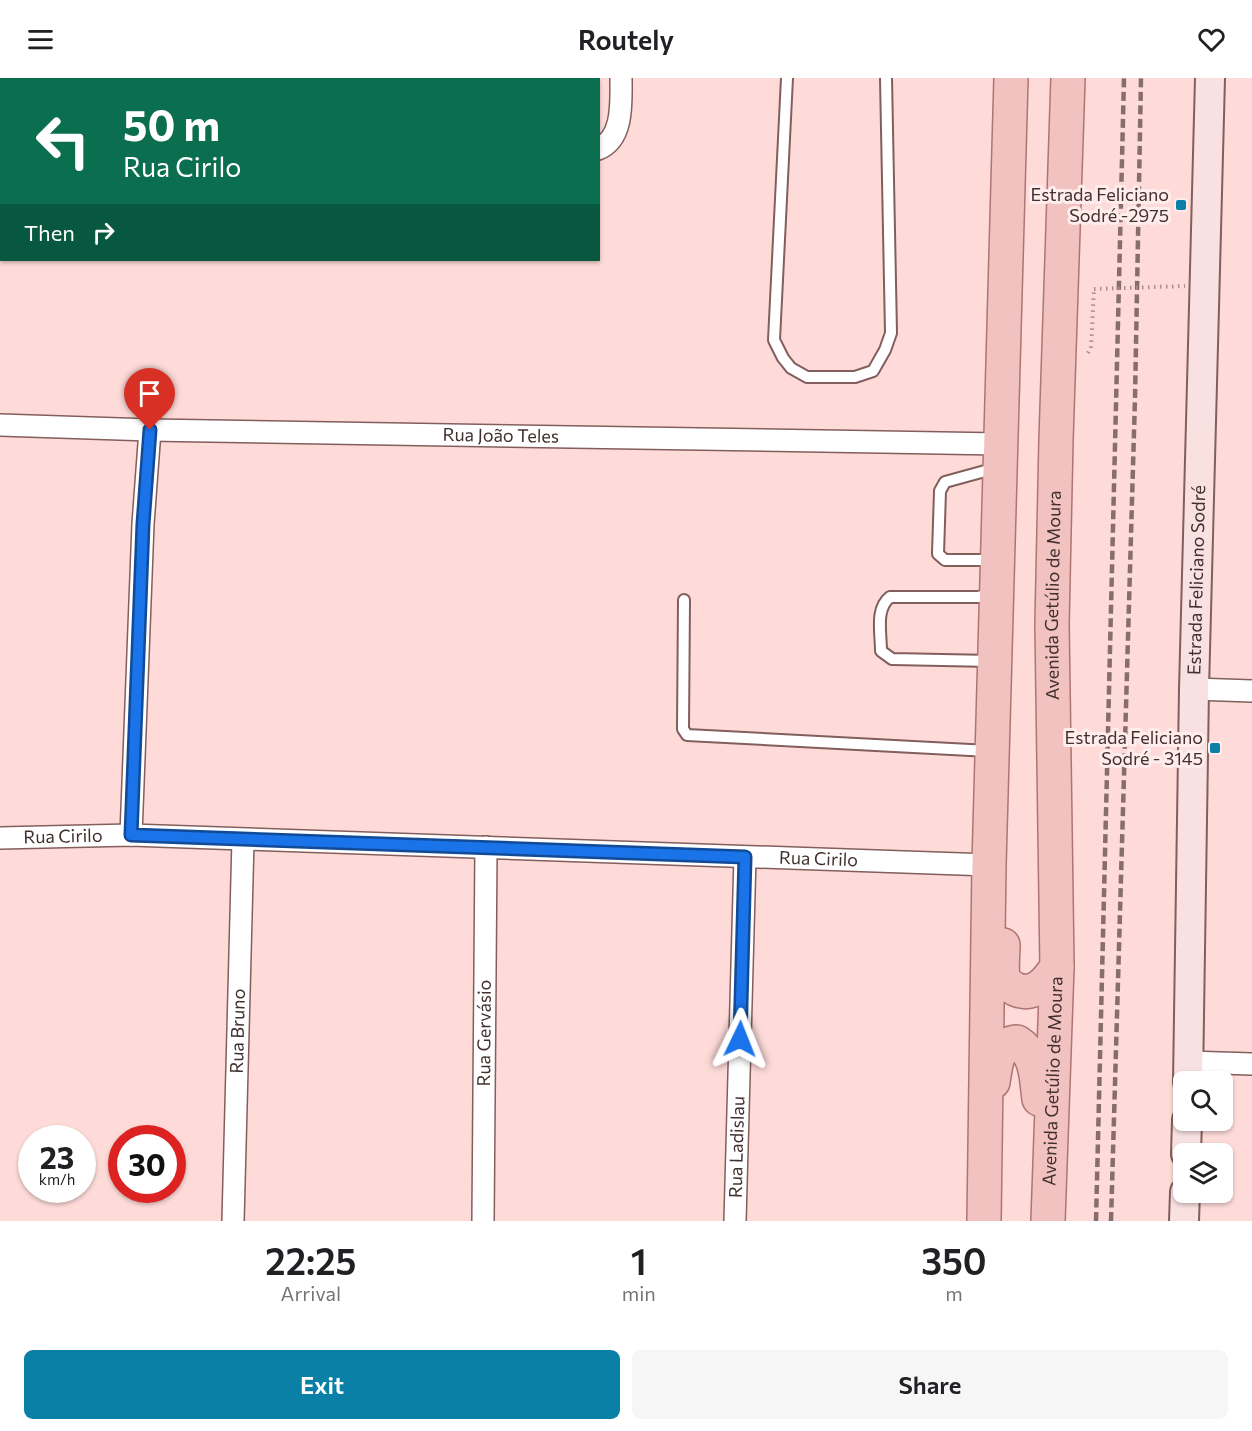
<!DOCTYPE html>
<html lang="en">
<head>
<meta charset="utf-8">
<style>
  :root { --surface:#fff; --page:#f6f6f6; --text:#202124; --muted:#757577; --accent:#0a80a7 }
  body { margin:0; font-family:Commissioner,sans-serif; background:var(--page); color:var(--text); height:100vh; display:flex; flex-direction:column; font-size:22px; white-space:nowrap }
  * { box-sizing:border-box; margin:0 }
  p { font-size:20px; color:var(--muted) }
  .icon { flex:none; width:33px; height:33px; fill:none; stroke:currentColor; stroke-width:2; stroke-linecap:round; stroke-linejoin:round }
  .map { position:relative; height:1143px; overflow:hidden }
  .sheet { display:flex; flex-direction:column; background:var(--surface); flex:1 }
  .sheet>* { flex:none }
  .guide { position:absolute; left:0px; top:0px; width:600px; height:183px; box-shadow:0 2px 4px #0004; background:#0b6e4f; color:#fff; overflow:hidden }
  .tools { position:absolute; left:1173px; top:993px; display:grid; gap:12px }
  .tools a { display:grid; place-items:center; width:60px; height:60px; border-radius:9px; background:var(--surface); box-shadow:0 2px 4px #0004; font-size:30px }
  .speed { position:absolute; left:18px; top:1047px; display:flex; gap:12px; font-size:30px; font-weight:700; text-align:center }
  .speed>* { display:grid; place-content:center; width:78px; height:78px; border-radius:50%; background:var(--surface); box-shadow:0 2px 4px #0004; line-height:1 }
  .speed small { font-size:15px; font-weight:400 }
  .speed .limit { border:9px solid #d22; background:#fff; color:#111 }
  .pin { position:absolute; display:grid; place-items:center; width:51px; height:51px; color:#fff; margin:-62px -26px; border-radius:50% 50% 50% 0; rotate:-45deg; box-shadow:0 0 6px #0007 }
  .pin .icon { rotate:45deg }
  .me { position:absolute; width:66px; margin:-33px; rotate:2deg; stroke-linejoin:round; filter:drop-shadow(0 0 4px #0008) }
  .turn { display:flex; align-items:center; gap:21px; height:126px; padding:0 24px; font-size:27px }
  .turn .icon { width:78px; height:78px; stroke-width:2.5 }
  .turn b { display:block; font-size:42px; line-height:51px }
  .then { display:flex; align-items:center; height:57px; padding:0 24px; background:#0003; gap:12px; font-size:22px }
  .eta { display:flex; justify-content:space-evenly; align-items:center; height:102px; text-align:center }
  .eta b { font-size:36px; font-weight:600; line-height:42px }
  .cta { display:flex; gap:12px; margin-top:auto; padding:12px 24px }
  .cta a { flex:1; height:69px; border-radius:9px; background:var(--accent); color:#fff; font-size:24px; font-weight:600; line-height:69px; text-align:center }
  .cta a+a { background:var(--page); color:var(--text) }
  header { display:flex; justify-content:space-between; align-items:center; height:78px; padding:0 24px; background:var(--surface); font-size:27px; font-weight:600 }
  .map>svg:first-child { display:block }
</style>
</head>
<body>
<header><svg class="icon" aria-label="menu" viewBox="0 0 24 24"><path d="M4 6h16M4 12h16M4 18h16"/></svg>Routely<svg class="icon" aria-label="heart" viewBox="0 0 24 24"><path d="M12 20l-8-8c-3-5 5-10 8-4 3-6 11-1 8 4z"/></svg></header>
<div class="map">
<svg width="1252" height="1143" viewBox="0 0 1252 1143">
  <rect width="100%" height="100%" fill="#fedbd9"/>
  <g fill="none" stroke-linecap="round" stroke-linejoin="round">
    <defs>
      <g id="lane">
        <path d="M787,0L774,262L783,280L791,290L807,299H855L873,293L885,272L891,255L886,0"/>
        <path d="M995,482H945L938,476L940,413L945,404L996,390"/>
        <path d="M684,522L683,651L687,657L989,673"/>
        <path d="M992,583L892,581L881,573C881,554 875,531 890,519H978L993,516"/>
      </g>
      <g id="street">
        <path d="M168,2V0"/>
        <path d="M0,68H2"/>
        <path d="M598,71C624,61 621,23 621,0"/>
        <path id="s1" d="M0,347L150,352L1000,366"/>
        <path d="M1194,611L1252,613"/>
        <path d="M131,757L143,446L150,352"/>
        <path id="s2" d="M0,760L131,757L989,787"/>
        <path d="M1188,984L1252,986"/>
        <path id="s3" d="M233,1143L243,762"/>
        <path id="s4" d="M483,1143L486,769"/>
        <path id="s5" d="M735,1143L745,779"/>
      </g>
      <g id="secondary">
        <path id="s6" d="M1188,1004L1194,611L1210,0"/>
        <path d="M1186,1076L1187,1042"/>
        <path d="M1184,1143L1185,1114"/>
      </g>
      <g id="primary">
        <path d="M1003,867C1003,875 1001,894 1004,901C1006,905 1011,909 1015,911C1035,920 1047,903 1057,889"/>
        <path d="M993,1004C996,987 996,966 1017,964C1037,976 1036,999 1039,1021"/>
        <path d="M984,1143L989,787L1011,0"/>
        <path id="s7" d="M1048,1143L1057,889L1052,546L1056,362L1068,0"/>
      </g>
    </defs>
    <use href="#lane" stroke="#825e5c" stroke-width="14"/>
    <use href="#street" stroke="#825e5c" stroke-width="24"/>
    <use href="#secondary" stroke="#825e5c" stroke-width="32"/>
    <use href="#primary" stroke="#ad7572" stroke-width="36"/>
    <path stroke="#a98f8d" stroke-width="4" stroke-dasharray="1.5 4.5" stroke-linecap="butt" d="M1088,275L1091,270L1094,211"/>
    <use href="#lane" stroke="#fff" stroke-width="10"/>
    <use href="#street" stroke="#fff" stroke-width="21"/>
    <use href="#secondary" stroke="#f8e1e0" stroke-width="28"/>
    <use href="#primary" stroke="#f1c2c0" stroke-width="33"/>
    <g stroke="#866e6d" stroke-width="4.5" stroke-dasharray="9 4.5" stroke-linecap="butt">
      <path d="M1096,1143L1124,0"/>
      <path d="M1111,1143L1135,320L1141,0"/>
    </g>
    <path stroke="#a98f8d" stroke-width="4" stroke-dasharray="1.5 4.5" stroke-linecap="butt" d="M1094,211L1185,208"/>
  </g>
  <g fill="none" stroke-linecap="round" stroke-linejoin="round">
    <defs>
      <path id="route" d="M150,352L143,446L131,757L745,779L740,961"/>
    </defs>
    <use href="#route" stroke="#114b97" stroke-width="15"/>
    <use href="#route" stroke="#1a73e8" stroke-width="10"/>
  </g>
  <g fill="#0a80a7" stroke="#ffedec" stroke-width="2">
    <rect x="1175" y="121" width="12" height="12" rx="3"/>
    <rect x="1209" y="664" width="12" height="12" rx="3"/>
  </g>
  <g text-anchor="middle" stroke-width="6" stroke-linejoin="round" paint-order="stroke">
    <g font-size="18" fill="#41302f" stroke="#ffedec" text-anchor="end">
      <text x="1169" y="123">Estrada Feliciano<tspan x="1169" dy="21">Sodré -2975</tspan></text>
      <text x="1203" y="666">Estrada Feliciano<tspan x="1203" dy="21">Sodré - 3145</tspan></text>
    </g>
    <g font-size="18" fill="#41302f" stroke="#ffedec">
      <text dy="6" stroke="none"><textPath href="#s1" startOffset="501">Rua João Teles</textPath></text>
      <text dy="6" stroke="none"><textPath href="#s6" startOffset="502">Estrada Feliciano Sodré</textPath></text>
      <text dy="6" stroke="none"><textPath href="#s7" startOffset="626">Avenida Getúlio de Moura</textPath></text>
      <text dy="6" stroke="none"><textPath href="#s2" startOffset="63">Rua Cirilo</textPath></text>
      <text dy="6" stroke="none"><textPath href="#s2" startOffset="819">Rua Cirilo</textPath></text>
      <text dy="6" stroke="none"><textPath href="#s3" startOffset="190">Rua Bruno</textPath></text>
      <text dy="6" stroke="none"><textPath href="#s4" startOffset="188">Rua Gervásio</textPath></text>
      <text dy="6" stroke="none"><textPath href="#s7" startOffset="140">Avenida Getúlio de Moura</textPath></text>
      <text dy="6" stroke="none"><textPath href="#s5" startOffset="74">Rua Ladislau</textPath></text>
    </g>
  </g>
</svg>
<div class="tools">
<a><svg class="icon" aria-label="search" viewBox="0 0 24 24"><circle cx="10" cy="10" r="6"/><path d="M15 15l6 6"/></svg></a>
<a><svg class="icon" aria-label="layers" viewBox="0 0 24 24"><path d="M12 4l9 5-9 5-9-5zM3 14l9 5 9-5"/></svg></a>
</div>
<div class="speed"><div>23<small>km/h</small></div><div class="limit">30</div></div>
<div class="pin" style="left:150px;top:352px;background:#d93025"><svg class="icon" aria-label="arrive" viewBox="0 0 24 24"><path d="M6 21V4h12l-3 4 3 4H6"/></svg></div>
<svg class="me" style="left:740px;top:961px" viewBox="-20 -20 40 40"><path d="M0-17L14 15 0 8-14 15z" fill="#1a73e8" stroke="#fff" stroke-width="4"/></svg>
<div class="guide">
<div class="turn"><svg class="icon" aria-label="left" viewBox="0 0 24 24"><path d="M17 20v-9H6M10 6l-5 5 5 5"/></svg><div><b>50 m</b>Rua Cirilo</div></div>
<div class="then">Then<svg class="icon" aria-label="right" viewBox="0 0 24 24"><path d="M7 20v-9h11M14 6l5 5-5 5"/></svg></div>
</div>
</div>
<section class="sheet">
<div class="eta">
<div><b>22:25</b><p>Arrival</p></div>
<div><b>1</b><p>min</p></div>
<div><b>350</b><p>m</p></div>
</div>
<div class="cta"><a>Exit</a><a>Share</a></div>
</section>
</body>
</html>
